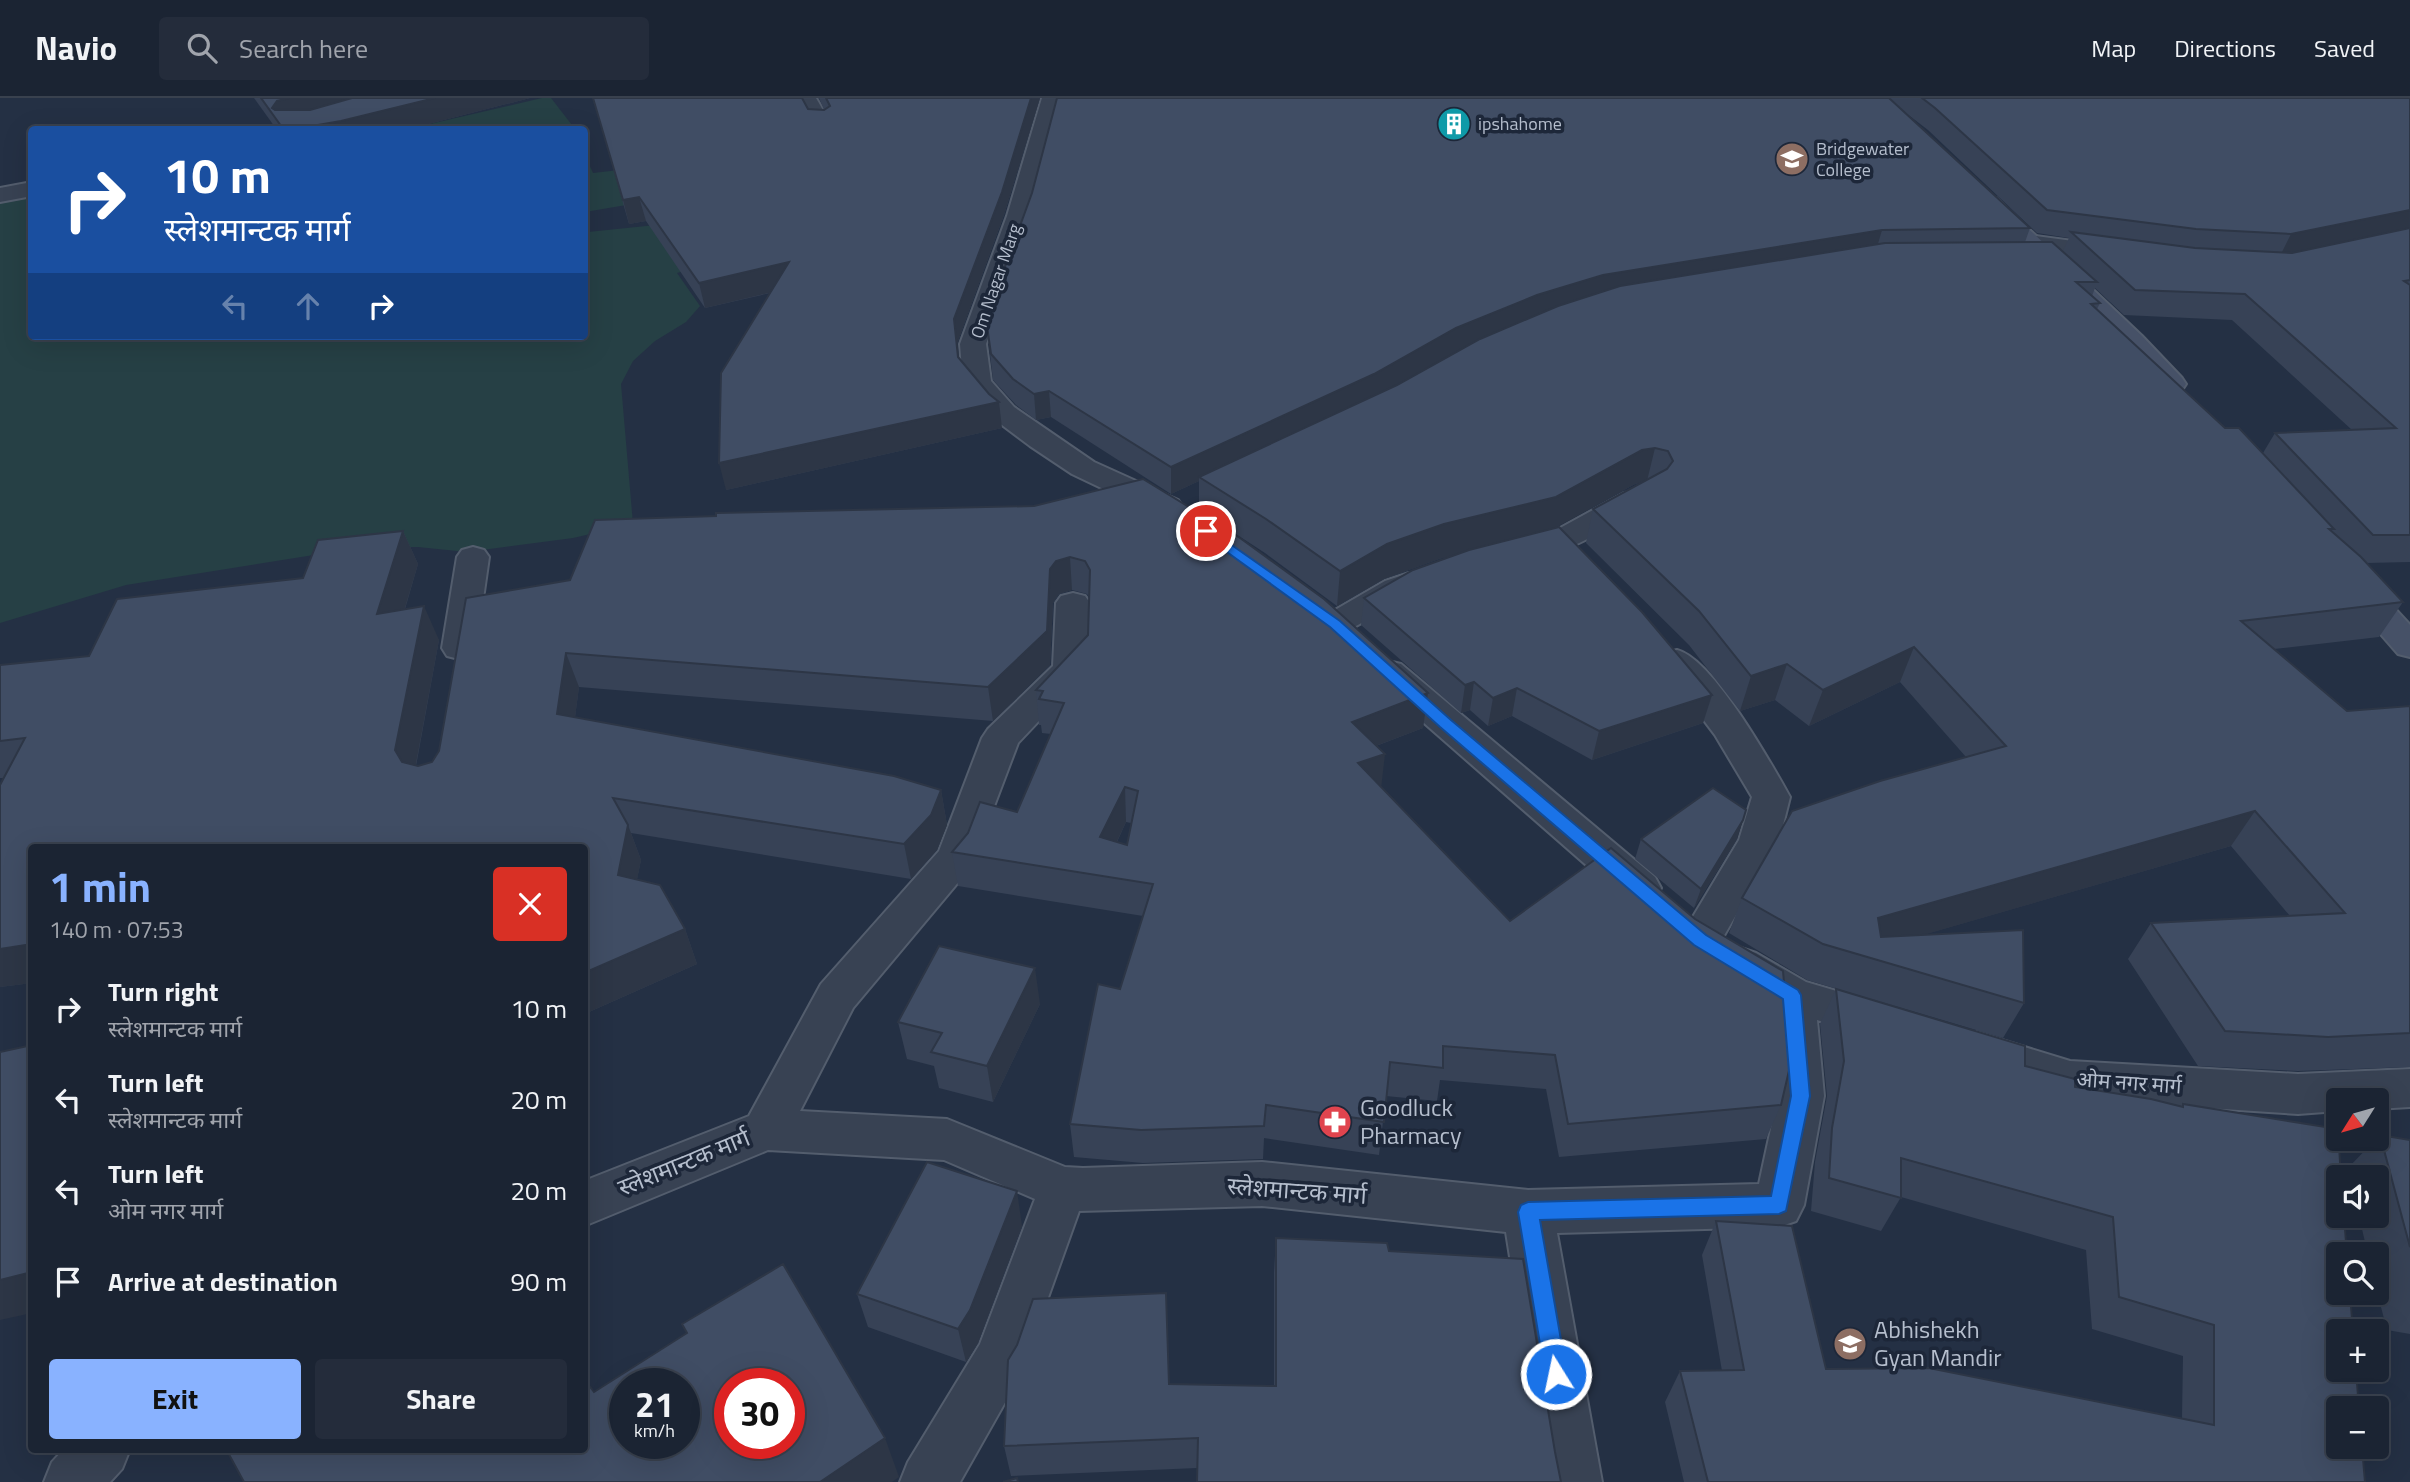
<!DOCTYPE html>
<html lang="en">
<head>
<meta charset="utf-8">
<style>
  :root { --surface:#1b2433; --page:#242c3b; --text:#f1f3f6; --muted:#a0a4ac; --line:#39414e; --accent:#89b2ff }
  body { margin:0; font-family:"Titillium Web","Noto Sans Devanagari",sans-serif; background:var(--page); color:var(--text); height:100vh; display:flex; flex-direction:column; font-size:26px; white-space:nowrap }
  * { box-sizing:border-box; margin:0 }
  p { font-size:23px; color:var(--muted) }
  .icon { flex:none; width:38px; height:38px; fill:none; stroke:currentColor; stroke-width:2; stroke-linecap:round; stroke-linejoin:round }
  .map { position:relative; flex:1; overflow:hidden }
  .sheet { position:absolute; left:28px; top:746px; width:560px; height:609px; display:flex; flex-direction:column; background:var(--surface); border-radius:7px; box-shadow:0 7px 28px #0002,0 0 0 2px var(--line) }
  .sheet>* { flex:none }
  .banner { position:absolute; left:28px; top:28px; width:560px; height:214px; border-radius:7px; box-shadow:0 7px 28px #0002,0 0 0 2px var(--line); background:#1a4fa0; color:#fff; overflow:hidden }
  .needle { width:46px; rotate:233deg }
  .buttons { position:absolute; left:2326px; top:990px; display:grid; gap:14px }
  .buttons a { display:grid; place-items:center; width:63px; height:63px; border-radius:7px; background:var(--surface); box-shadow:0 7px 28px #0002,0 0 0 2px var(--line); font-size:35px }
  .speed { position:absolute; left:609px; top:1270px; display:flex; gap:14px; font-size:35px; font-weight:700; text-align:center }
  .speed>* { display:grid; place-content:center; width:91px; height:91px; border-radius:50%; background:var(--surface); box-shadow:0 7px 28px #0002,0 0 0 2px var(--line); line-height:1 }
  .speed small { font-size:18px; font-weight:400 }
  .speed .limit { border:10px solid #d22; background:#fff; color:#111 }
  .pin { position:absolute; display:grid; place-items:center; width:60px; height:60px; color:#fff; margin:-30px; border:4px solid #fff; border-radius:50%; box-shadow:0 2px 7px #0007 }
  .me { position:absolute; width:77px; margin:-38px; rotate:350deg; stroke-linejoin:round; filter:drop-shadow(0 0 5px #0008) }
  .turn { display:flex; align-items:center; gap:24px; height:147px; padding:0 21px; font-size:32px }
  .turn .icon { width:91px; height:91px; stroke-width:2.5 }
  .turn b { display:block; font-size:49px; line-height:60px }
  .lanes { display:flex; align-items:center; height:66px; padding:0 21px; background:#0003; justify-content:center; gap:35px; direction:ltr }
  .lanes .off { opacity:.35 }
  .round { display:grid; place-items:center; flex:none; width:74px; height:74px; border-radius:7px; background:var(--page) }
  .summary { display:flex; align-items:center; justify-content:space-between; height:119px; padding:0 21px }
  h1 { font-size:42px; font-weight:700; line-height:52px; color:var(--accent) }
  .cta { display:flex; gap:14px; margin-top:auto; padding:14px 21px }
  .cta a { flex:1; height:80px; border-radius:7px; background:var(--accent); color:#111; font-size:28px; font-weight:700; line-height:80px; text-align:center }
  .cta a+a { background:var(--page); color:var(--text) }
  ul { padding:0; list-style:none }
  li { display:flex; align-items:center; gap:21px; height:91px; padding:0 21px }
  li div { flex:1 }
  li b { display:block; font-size:26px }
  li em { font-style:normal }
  header { display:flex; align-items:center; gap:42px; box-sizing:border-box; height:98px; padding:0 35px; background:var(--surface); border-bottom:2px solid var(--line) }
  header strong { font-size:33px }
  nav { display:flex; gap:38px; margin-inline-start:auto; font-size:24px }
  .search { width:490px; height:63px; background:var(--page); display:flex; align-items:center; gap:18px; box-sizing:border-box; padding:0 24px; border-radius:7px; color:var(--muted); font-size:26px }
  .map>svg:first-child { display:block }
</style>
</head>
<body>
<header>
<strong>Navio</strong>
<div class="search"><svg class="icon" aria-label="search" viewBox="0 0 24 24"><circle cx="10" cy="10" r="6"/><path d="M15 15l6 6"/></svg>Search here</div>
<nav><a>Map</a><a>Directions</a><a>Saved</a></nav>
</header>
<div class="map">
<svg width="2410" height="1384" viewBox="0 0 2410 1384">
  <rect width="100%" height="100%" fill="#243044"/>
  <g fill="#264045">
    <path d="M542,0H551L575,31L404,32Z"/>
    <path d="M584,55L593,75L672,66L697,95L585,114Z"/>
    <path d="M31,95L32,238H584L585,124L588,134L656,127L691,171L677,175L700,208L686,224L655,243L633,263L621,286L633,426L573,440L467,454L418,449H364L126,487L0,525V102Z"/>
  </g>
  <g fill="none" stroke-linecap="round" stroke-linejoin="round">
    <defs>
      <g id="minor">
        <path d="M796,0H816L832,28L828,32H814Z"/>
        <path d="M1042,0H1062L1031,118L986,246L991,283L1014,309L1094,364L1178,402L1183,409L1178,416L1167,418L1156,416L1072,376L1030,348L994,321L963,284L960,246L1007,118Z"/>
        <path d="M32,84V98L0,104V90Z"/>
        <path d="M2029,137L2118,149L2127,151L2130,156L2127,161L2118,163L2020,149L2017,144L2020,139Z"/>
        <path d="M1635,393L1646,395L1650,402L1646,409C1611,428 1547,470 1506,460L1501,453L1506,446L1551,435L1624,395Z"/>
        <path d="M473,449L484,452L489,459L476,550L471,558L459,561L447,558L442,550L457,459L462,452Z"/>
        <path d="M1409,475L1421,478L1426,485L1421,492L1347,533L1335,537L1323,533L1318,526L1323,519L1385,483Z"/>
        <path d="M1073,495L1085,498L1090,505L1088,571L1018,645L971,769L853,910L800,1013L947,1021L1065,1069L1083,1070L1262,1064L1528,1092L1759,1086L1778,998L1771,906L1726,879L1719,867L1726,855L1741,850L1756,855L1806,884L1894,910L1900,923L1894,936L1878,941L1817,922L1824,998L1804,1107L1796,1123L1779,1129L1557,1135L1602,1384H1546L1506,1134L1262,1108L1079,1113L1020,1278L960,1384H900L908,1364L980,1246L1035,1101L944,1062L768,1052L584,1128V1083L749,1018L821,886L939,753L982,640L988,631L1053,568L1056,505L1061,498Z"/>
        <path d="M1677,552C1713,561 1771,665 1790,699L1779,743L1715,853L1700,858L1685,853L1679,842L1739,742L1752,699L1715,637L1659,563L1665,555Z"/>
        <path d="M1388,563L1401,566L1655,779L1661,790L1655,801L1640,805L1625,801L1375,582L1370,574L1375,566Z"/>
        <path d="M1976,934L2070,963L2298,976L2410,971V1009L2376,1011V1003H2338V1013L2298,1016L2070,1001L1960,966L1953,953L1960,940Z"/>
        <path d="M64,1351H130L122,1371L110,1384H44L52,1364Z"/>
      </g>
      <g id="secondary">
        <path d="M1988,98L1996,100L2142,238L2182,280L2186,286L2182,292L2172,294L2162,292L2124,250L1980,110L1976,105L1980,100Z"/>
        <path d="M2354,476L2366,479L2410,527V559L2398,556L2337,486L2342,479Z"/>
      </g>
    </defs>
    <use href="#minor" stroke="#535d6d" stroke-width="4"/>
    <use href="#secondary" stroke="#535d6d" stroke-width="4"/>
    <use href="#minor" fill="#384253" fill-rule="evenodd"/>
    <use href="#secondary" fill="#465167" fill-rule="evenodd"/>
  </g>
  <g fill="#374256" fill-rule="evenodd">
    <path d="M254,0H530L405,32H277Z"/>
    <path d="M593,0L824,12L819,0H1040L1004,117L957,246L959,261L1002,330L726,392L770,195L705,210L646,123L629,126Z"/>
    <path d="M1058,0H2410V464L2366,465L2403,504L2379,539L2274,551L2347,613L2410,608V969L2298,973L2198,968L2128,861L2151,825L2290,818L2231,748L1922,837L2024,905L2003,940L1807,882L1729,835L1742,800L1966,659L1900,584L1809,628L1775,602L1740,613L1689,547L1586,445L1593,411L1642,384L1635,386L1554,430L1712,597L1703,625L1592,662L1512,618L1488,628L1470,612L1461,615L1361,527L1364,500L1461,455L1439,461L1384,481L1337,508L1265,455L1199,412V383L1171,396L1051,319L1036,322L1016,307L993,282L986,221L1032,95ZM1898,9L1928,32L2037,135L2069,140L2063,153L2025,144L2030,130ZM2095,190L2124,217L2232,222L2352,332L2275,335L2263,355L2225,330L2097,211L2100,205L2092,198Z"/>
    <path d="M1034,408L1428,595L1423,630L1376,648L1381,689L1510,823L1781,1007L1766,1041L1559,1059L1546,991L1440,982L1437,1003L1386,998L1379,1057L1264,1040L1263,1061L1143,1065L1074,1059L1070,1026L1120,891L1143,818L958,788L952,754L1017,714L1051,636L1042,635L1041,627H1039L1036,592L1088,537L1090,500L1087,496L1072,492L1059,496L1053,505L1050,567L993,623L579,589L575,619L941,692L947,727L937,752L911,781L631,735L641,762L637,781L685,831L697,866L589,914L584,904V749L32,885L0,889V686L4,680H0V567L89,558L303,480L403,433L418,466L405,511L439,542L416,668H418L432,664L439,653L466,500ZM1126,724L1131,725L1127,747L1117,744Z"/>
    <path d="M1641,741H1737L1694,810L1635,761Z"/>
    <path d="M1836,891L2075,989L2181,1008L2183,1006L2365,1384H1684L1665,1304L1680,1273H1722L1702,1157L1716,1123L1826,1271L2182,1320L2183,1258L2092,1231L2086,1152L1901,1099L1881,1133L1811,1113L1815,1064L1827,998L1820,926Z"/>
    <path d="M1040,906L993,1004L939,990L934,968L907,961L898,924Z"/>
    <path d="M2380,1037L2410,1042V1236L2387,1232L2376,1190V1157H2368L2359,1118H2376V1080H2349L2347,1071Z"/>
    <path d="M1022,1128L978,1245L966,1264L868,1229L857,1196Z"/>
    <path d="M1276,1140L1389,1153L1523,1161L1197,1370L1011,1378L1004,1348L1017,1247L1169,1286L1274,1288V1174Z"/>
  </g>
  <g fill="#2d3646">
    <path d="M289,0H372L278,23L272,10L277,3Z"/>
    <path d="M435,0H530L405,32H289Z"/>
    <path d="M1031,0H1040L1004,117L957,246L961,285L954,221Z"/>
    <path d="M639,99L646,123L629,126L623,102Z"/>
    <path d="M2410,112V133L2279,160L2291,136Z"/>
    <path d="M1882,132L1875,156L1372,303L1199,379V383L1171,396V369L1456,230L1537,197L1603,177Z"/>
    <path d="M789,164L794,189L705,210L699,185Z"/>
    <path d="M1049,293L1051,319L1036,322L1034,296Z"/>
    <path d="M999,304L1002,330L726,392L719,365Z"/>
    <path d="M1655,350L1647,383L1635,386L1550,433L1439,461L1384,481L1337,508L1340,473L1387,446L1642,352Z"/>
    <path d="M403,433L418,466L393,550L377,516Z"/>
    <path d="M1070,459L1072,492L1059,496L1053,505L1050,567L993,623L988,589L1050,471L1056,463Z"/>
    <path d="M424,508L439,542L412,687L395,652Z"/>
    <path d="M1914,549L1900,584L1809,628L1823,592Z"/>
    <path d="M566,555L579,589L571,650L557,616Z"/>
    <path d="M1787,566L1775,602L1740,613L1751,578Z"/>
    <path d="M1474,584L1470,612L1461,615L1465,587Z"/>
    <path d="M1517,590L1512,618L1488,628L1493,600Z"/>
    <path d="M1428,595L1423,630L1349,658L1352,624Z"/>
    <path d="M1712,597L1703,625L1592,662L1599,633Z"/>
    <path d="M1385,656L1381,691L1358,665Z"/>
    <path d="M1125,689L1126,724L1103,773L1100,739Z"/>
    <path d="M941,692L947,727L937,752L911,781L904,746Z"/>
    <path d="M2255,713L2231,748L1861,855L1878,820Z"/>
    <path d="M1743,722L1737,741L1694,810L1701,791Z"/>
    <path d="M628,727L641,762L631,812L618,777Z"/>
    <path d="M685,831L697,866L589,914L584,904V875Z"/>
    <path d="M32,846V885L0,889V851Z"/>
    <path d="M1035,870L1040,906L993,1004L987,968Z"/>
    <path d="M1017,1093L1022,1128L978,1245L966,1264L958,1231Z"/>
    <path d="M32,1174V1215L0,1222V1182Z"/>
    <path d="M885,1340L899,1379L892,1384H820Z"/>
  </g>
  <g fill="#404d64" stroke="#2d3646" stroke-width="2" fill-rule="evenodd">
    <path d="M261,0H289L277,3L272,10L275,12H310L352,0H435L341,23L289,32H284Z"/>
    <path d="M593,0H802L808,11L824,12L830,8L826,0H1031L1002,94L954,221L958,259L989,296L999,304L719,365L721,275L789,164L699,185L639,99L623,102Z"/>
    <path d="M1057,0H1889L2030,130L1882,132L1603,177L1537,197L1456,230L1374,276L1171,369L1049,293L1034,296L1013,281L991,256L986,221L1032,95Z"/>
    <path d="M1922,0H2410V112L2291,136L2196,131L2047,112L1935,10Z"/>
    <path d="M2410,130V182L2404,183L2410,187V437H2373L2275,335L2396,330L2245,196L2135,192L2071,134L2195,150L2292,155Z"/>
    <path d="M2052,144L2097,184H2076L2100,205L2091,206L2225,330H2239L2334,431H2329L2361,459L2403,504L2241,523L2347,613L2410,608V935L2328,939L2225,933L2151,825L2345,815L2255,713L1878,820L1881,839L2023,832L2024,905L1823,846L1742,800L1792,713L1880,683L2006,648L1914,549L1823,592L1787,566L1751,578L1699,513L1593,411L1667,371L1673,363L1668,353L1655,350L1642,352L1556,399L1444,426L1387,446L1340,473L1266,421L1199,379L1397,287L1480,241L1558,208L1620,188L1885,145Z"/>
    <path d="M1143,381L1240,440L1324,501L1428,595L1352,624L1385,656L1358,665L1510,823L1611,750L1695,821L1783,873L1791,964L1781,1007L1568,1026L1555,957L1443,948V970L1390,964L1384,1024L1266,1007L1264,1028L1141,1032L1070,1026L1098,886L1120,891L1153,786L952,754L968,735L980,704L1017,714L1064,605L1039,601L1043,593L1036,592L1088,537L1090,472L1085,463L1070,459L1056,463L1050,471L1047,533L988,589L566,555L557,616L894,678L941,692L931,717L904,746L613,700L628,727L618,777L660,787L685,831L584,875V749H32V846L0,851V687L25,640L0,643V567L89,558L117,501L303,480L318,442L403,433L377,516L424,508L395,652L402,664L418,668L432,664L439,653L466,500L570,482L595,422L716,418V415L1034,408ZM1125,689L1138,693L1127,747L1100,739Z"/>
    <path d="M1559,429L1642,514L1712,597L1599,633L1517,590L1493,600L1474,584L1465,587L1364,500L1413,472L1469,452Z"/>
    <path d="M1713,690L1746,712L1743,722L1701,791L1641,741Z"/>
    <path d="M939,848L1035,870L987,968L931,954L942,935L898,924Z"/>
    <path d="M1836,891L2025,948V968L2075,981V989L2151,1001L2183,1009V1006L2338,1031L2341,1080H2338V1118H2344L2347,1157H2338V1195H2350L2353,1234H2338V1272H2356L2359,1311H2338V1349H2362L2365,1384H1708L1680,1273L1744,1272L1716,1123L1792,1128L1826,1271L1929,1270L2214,1327V1227L2119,1199L2113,1119L1901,1060V1100L1829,1080L1832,1030L1844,963Z"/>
    <path d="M32,947V1174L0,1182V954Z"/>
    <path d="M2380,1037L2410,1042V1149Z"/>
    <path d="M927,1064L1017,1093L970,1212L958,1231L857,1196Z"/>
    <path d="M1276,1140L1387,1145L1389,1153L1523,1161L1555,1354L1561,1384H1197L1198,1340L1004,1348L1008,1262L1017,1247L1033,1201L1166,1195L1169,1286L1276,1288Z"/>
    <path d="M783,1166L885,1340L820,1384H244L226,1351H584V1281L594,1294L687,1235L682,1226ZM625,1286H684V1346H625ZM730,1286H789V1346H730Z"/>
    <path d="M1017,1380L1018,1384H1003Z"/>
  </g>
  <path fill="#1a73e8" stroke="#114b97" stroke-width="2" d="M1206,429L1340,523L1451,622L1706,837L1798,892L1801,897L1810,998L1786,1113L1779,1116L1540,1122L1567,1276L1564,1283L1556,1287L1548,1283L1545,1276L1518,1114L1521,1107L1528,1104L1771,1098L1791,998L1783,901L1694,847L1440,629L1330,529L1202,436V430Z"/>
  <defs>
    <symbol id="building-disc" viewBox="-11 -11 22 22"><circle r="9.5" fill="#0f9aa8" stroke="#1d2739"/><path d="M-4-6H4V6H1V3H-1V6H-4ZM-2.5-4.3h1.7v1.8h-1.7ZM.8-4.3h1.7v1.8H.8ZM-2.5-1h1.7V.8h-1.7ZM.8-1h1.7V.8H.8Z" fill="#fff"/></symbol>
    <symbol id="university-disc" viewBox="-11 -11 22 22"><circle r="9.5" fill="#8d6e63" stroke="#1d2739"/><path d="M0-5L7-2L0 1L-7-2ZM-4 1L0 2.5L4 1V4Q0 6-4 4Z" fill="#fff"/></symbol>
    <symbol id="pharmacy-disc" viewBox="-11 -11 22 22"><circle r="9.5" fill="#e0444e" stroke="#1d2739"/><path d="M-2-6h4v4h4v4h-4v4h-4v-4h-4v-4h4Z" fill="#fff"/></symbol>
    <symbol id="school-disc" viewBox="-11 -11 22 22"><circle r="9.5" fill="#8d6e63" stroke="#1d2739"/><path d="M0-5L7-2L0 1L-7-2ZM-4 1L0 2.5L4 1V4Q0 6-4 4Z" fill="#fff"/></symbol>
  </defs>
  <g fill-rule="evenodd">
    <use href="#building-disc" x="1435" y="7" width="38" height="38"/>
    <use href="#university-disc" x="1773" y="42" width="38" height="38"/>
    <use href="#pharmacy-disc" x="1316" y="1005" width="38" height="38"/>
    <use href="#school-disc" x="1831" y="1227" width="38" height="38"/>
  </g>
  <g text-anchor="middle" stroke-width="7" stroke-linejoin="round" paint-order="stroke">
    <g font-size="18" fill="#b5becd" stroke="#1d2739" text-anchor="start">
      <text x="1478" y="32">ipshahome</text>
      <text x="1816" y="57">Bridgewater<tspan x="1816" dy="21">College</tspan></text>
    </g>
    <g font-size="18" fill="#b5becd" stroke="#1d2739">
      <text transform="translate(996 183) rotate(-71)" y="6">Om Nagar Marg</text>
    </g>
    <g font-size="21" fill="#b5becd" stroke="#1d2739">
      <text transform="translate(2129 985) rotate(4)" y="7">ओम नगर मार्ग</text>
    </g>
    <g font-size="24" fill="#b5becd" stroke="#1d2739" text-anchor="start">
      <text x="1360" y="1018">Goodluck<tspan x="1360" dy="28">Pharmacy</tspan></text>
      <text x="1874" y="1240">Abhishekh<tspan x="1874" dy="28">Gyan Mandir</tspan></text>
    </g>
    <g font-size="24" fill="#b5becd" stroke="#1d2739">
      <text transform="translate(684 1065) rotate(-22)" y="8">स्लेशमान्टक मार्ग</text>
      <text transform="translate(1297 1093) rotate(4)" y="8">स्लेशमान्टक मार्ग</text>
    </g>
  </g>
</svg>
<div class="buttons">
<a><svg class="needle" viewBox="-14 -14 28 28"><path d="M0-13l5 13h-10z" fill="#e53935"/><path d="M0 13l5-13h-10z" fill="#a0a4ac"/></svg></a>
<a><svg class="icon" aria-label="sound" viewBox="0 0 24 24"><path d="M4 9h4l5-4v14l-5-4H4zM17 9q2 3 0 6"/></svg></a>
<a><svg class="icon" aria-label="search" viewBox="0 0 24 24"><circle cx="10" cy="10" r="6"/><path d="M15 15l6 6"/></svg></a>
<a>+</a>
<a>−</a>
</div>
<div class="speed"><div>21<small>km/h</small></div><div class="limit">30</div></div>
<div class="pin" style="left:1206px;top:433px;background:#d93025"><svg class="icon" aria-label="arrive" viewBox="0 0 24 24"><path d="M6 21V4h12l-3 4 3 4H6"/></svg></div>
<svg class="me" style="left:1556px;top:1276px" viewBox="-20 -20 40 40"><circle r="17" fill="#1a73e8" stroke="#fff" stroke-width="3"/><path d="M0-11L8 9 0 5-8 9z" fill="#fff"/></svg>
<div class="banner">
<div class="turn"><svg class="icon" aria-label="right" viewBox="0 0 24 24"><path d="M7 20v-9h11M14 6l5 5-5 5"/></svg><div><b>10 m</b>स्लेशमान्टक मार्ग</div></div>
<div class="lanes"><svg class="icon off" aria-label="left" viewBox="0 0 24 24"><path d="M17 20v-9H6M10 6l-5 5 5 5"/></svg><svg class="icon off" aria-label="ahead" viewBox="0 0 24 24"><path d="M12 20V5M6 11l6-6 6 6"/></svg><svg class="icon" aria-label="right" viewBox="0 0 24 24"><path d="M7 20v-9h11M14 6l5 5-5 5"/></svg></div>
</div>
<section class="sheet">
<div class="summary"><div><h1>1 min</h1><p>140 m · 07:53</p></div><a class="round" style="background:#d93025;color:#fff"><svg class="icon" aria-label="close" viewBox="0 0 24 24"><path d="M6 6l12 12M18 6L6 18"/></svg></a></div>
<ul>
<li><svg class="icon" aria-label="right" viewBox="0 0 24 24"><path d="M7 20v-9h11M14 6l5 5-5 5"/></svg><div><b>Turn right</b><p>स्लेशमान्टक मार्ग</p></div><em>10 m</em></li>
<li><svg class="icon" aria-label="left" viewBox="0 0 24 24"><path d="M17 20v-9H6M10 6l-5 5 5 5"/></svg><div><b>Turn left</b><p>स्लेशमान्टक मार्ग</p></div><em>20 m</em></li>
<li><svg class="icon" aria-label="left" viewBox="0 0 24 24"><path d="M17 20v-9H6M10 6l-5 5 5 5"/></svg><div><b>Turn left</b><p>ओम नगर मार्ग</p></div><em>20 m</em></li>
<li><svg class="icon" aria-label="arrive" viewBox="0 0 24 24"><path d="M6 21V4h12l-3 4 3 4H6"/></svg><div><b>Arrive at destination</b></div><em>90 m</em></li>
</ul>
<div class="cta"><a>Exit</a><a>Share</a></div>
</section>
</div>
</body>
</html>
